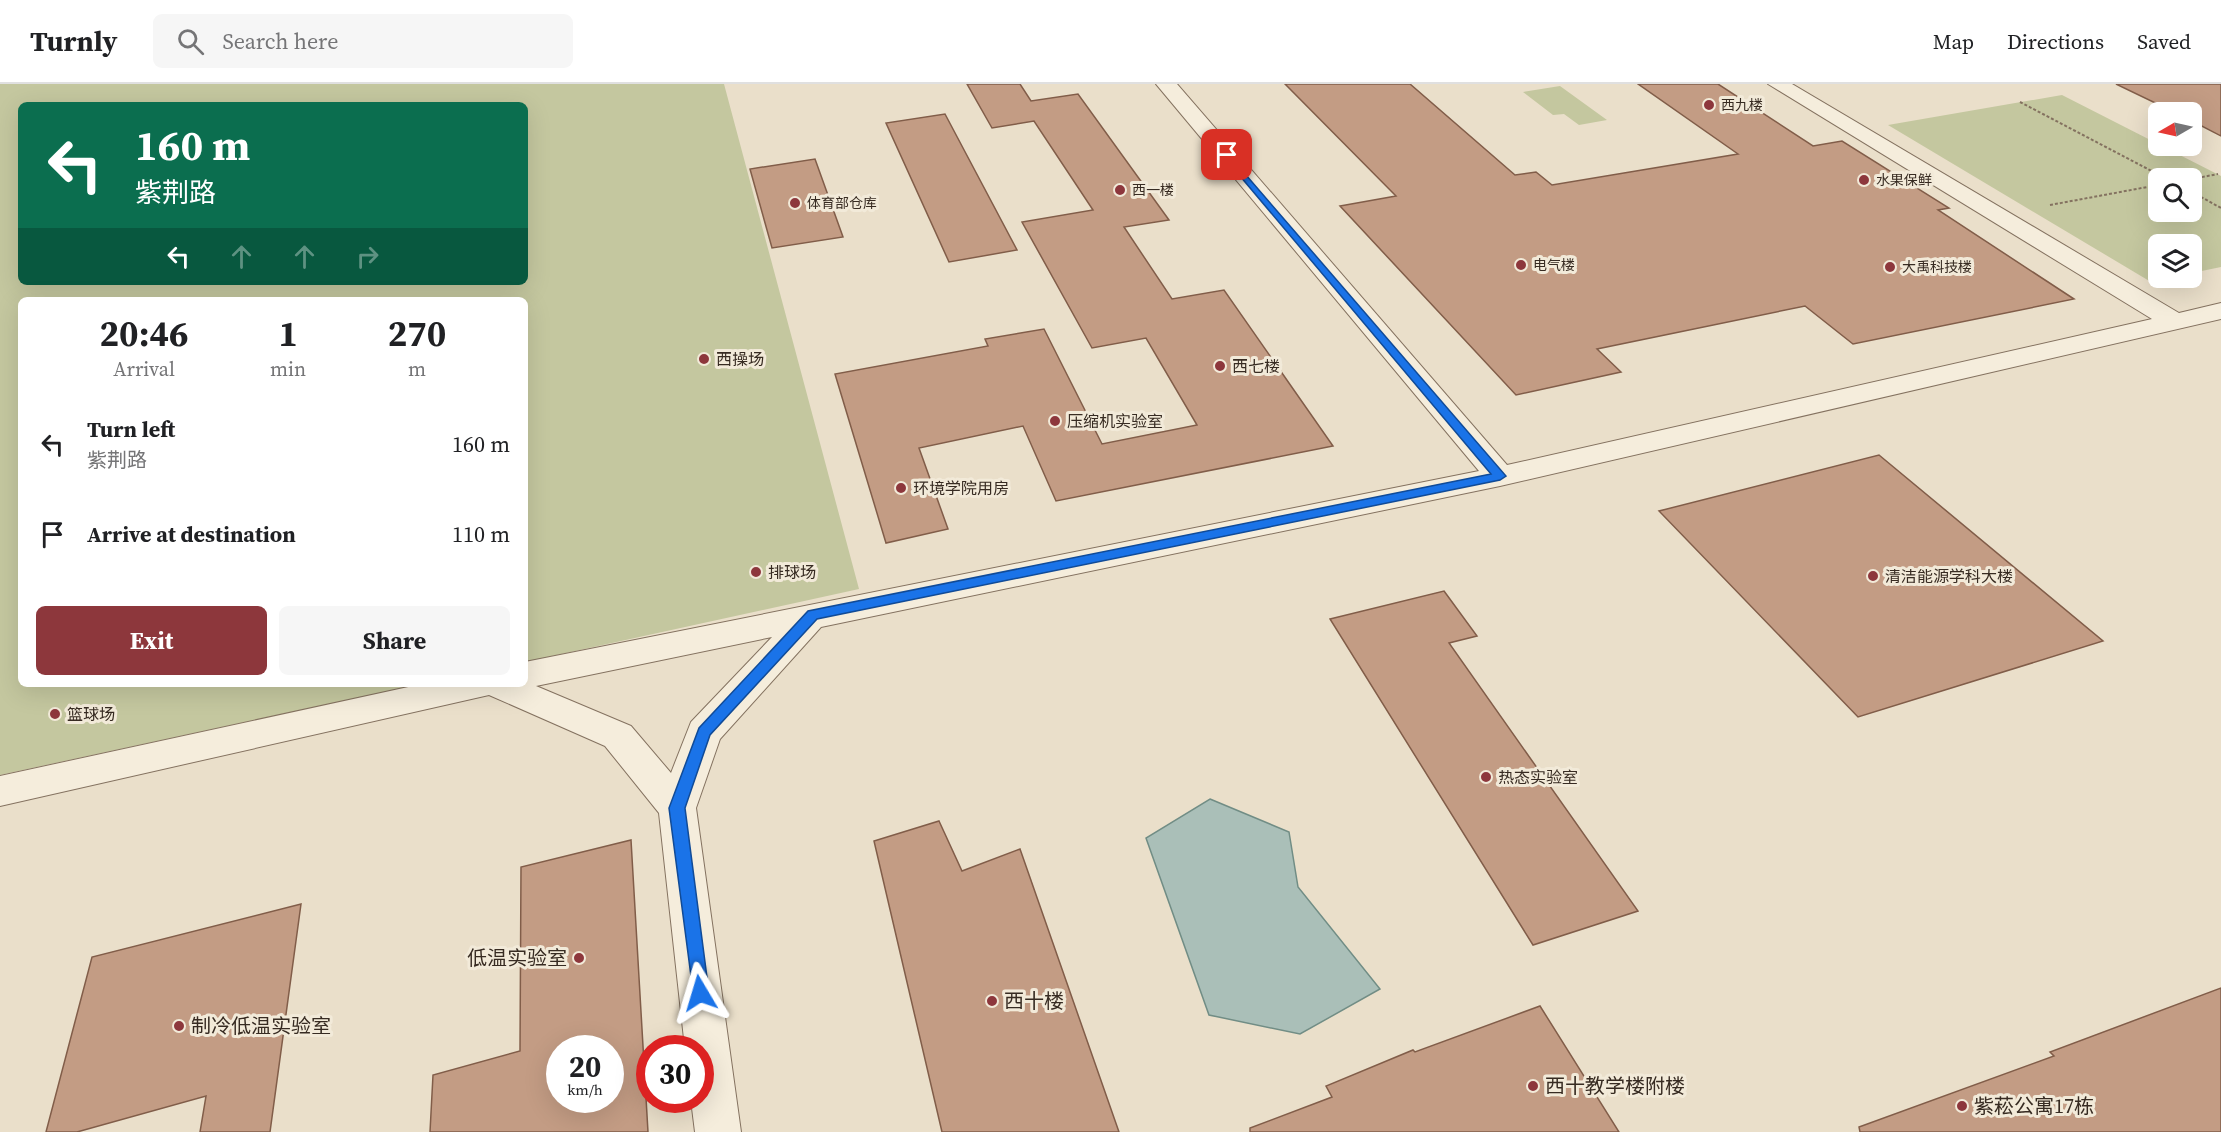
<!DOCTYPE html>
<html lang="en">
<head>
<meta charset="utf-8">
<style>
  :root { --surface:#fff; --page:#f6f6f6; --text:#202124; --muted:#757577; --line:#e0e0e0; --accent:#8d373c }
  body { margin:0; font-family:"Source Serif 4","Noto Sans SC",serif; background:var(--page); color:var(--text); height:100vh; display:flex; flex-direction:column; font-size:22px; white-space:nowrap }
  * { box-sizing:border-box; margin:0 }
  p { font-size:20px; color:var(--muted) }
  .icon { flex:none; width:33px; height:33px; fill:none; stroke:currentColor; stroke-width:2; stroke-linecap:round; stroke-linejoin:round }
  .map { position:relative; flex:1; overflow:hidden }
  .drawer { position:absolute; left:18px; top:213px; width:510px; height:390px; display:flex; flex-direction:column; background:var(--surface); border-radius:9px; box-shadow:0 6px 24px #0002 }
  .drawer>* { flex:none }
  .guide { position:absolute; left:18px; top:18px; width:510px; height:183px; border-radius:9px; box-shadow:0 6px 24px #0002; background:#0b6e4f; color:#fff; overflow:hidden }
  .needle { width:39px; rotate:261deg }
  .controls { position:absolute; left:2148px; top:18px; display:grid; gap:12px }
  .controls a { display:grid; place-items:center; width:54px; height:54px; border-radius:9px; background:var(--surface); box-shadow:0 6px 24px #0002; font-size:30px }
  .speed { position:absolute; left:546px; top:951px; display:flex; gap:12px; font-size:30px; font-weight:700; text-align:center }
  .speed>* { display:grid; place-content:center; width:78px; height:78px; border-radius:50%; background:var(--surface); box-shadow:0 6px 24px #0002; line-height:1 }
  .speed small { font-size:15px; font-weight:400 }
  .speed .limit { border:9px solid #d22; background:#fff; color:#111 }
  .pin { position:absolute; display:grid; place-items:center; width:51px; height:51px; color:#fff; margin:-26px; border-radius:12px; box-shadow:0 3px 9px #0006 }
  .me { position:absolute; width:66px; margin:-33px; rotate:353deg; stroke-linejoin:round; filter:drop-shadow(0 0 4px #0008) }
  .turn { display:flex; align-items:center; gap:21px; height:126px; padding:0 18px; font-size:27px }
  .turn .icon { width:78px; height:78px; stroke-width:2.5 }
  .turn b { display:block; font-size:42px; line-height:51px }
  .lanes { display:flex; align-items:center; height:57px; padding:0 18px; background:#0003; justify-content:center; gap:30px; direction:ltr }
  .lanes .off { opacity:.35 }
  .eta { display:flex; justify-content:space-evenly; align-items:center; height:102px; text-align:center }
  .eta b { font-size:36px; font-weight:700; line-height:42px }
  .cta { display:flex; gap:12px; margin-top:auto; padding:12px 18px }
  .cta a { flex:1; height:69px; border-radius:9px; background:var(--accent); color:#fff; font-size:24px; font-weight:700; line-height:69px; text-align:center }
  .cta a+a { background:var(--page); color:var(--text) }
  ul { padding:0; list-style:none }
  li { display:flex; align-items:center; gap:18px; height:90px; padding:0 18px }
  li div { flex:1 }
  li b { display:block; font-size:22px }
  li em { font-style:normal }
  header { display:flex; align-items:center; gap:36px; box-sizing:border-box; height:84px; padding:0 30px; background:var(--surface); border-bottom:2px solid var(--line) }
  header strong { font-size:28px }
  nav { display:flex; gap:33px; margin-inline-start:auto; font-size:21px }
  .search { width:420px; height:54px; background:var(--page); display:flex; align-items:center; gap:15px; box-sizing:border-box; padding:0 21px; border-radius:9px; color:var(--muted); font-size:22px }
  .map>svg:first-child { display:block }
</style>
</head>
<body>
<header>
<strong>Turnly</strong>
<div class="search"><svg class="icon" aria-label="search" viewBox="0 0 24 24"><circle cx="10" cy="10" r="6"/><path d="M15 15l6 6"/></svg>Search here</div>
<nav><a>Map</a><a>Directions</a><a>Saved</a></nav>
</header>
<div class="map">
<svg width="2221" height="1048" viewBox="0 0 2221 1048">
  <rect width="100%" height="100%" fill="#eadfca"/>
  <g fill="#c4c79f" fill-rule="evenodd">
    <path d="M0,0H724L859,505L525,578V216H21V600H421L0,691ZM21,21H525V198H21Z"/>
    <path d="M1560,2L1607,36L1579,41L1564,30L1553,31L1523,8Z"/>
    <path d="M2062,11L2221,92V183L2192,189V160H2158V194H2171L2151,198L1888,41ZM2158,94H2192V128H2158Z"/>
  </g>
  <path fill="#aabfb8" stroke="#718d85" stroke-width="1.5" d="M1210,715L1289,748L1298,803L1380,905L1300,950L1209,931L1146,754Z"/>
  <g fill="#c39c84" stroke="#815d49" stroke-width="1.5" fill-rule="evenodd">
    <path d="M967,0H1020L1031,17L1078,10L1169,136L1124,143L1172,215L1224,206L1333,362L1056,417L1023,342L919,364L948,445L886,459L835,290L988,262L985,255L1044,245L1102,360L1197,341L1146,254L1092,264L1022,138L1093,126L1034,37L992,44Z"/>
    <path d="M1285,0H1410L1515,91L1536,88L1552,101L1738,70L1638,0H1718L1813,62L1842,57L1949,124L1938,126L2074,215L1853,260L1805,222L1597,265L1621,288L1516,311L1340,122L1396,112Z"/>
    <path d="M2116,0H2221V52L2192,37V28H2174Z"/>
    <path d="M945,30L1017,166L949,178L886,39Z"/>
    <path d="M815,75L843,153L772,164L750,85Z"/>
    <path d="M1879,371L2103,557L1858,633L1659,427Z"/>
    <path d="M1444,507L1477,552L1449,559L1638,827L1533,861L1330,535Z"/>
    <path d="M939,737L962,787L1020,765L1119,1048H942L874,757Z"/>
    <path d="M631,756L648,1048H430L433,991L520,967L521,783ZM560,964H610V1016H560Z"/>
    <path d="M301,820L270,1048H200L206,1012L77,1048H46L92,873Z"/>
    <path d="M2221,904V1048H1860L1859,1043L2054,972L2050,968Z"/>
    <path d="M1540,922L1619,1048H1250V1044L1332,1013L1326,1002L1413,966L1415,968Z"/>
  </g>
  <g fill="none" stroke-linecap="round" stroke-linejoin="round">
    <defs>
      <path id="street" d="M1156,0H1177L1507,381L2152,235L1768,0H1792L2179,229L2221,219V235L1500,402L821,543L720,655L696,724L741,1048H695L691,1016H700V964H685L659,729L605,662L489,611L0,722V692L422,600H525V578L1479,387ZM772,553L691,638L671,689L631,642L536,602Z"/>
    </defs>
    <use href="#street" stroke="#847260" stroke-width="2"/>
    <g stroke="#847260" stroke-width="2" stroke-dasharray="3 2" stroke-linecap="butt">
      <path d="M2020,18L2165,94"/>
      <path d="M2192,95L2218,90"/>
      <path d="M2192,108L2221,124"/>
      <path d="M2050,121L2158,101"/>
    </g>
    <use href="#street" fill="#f5eddc" fill-rule="evenodd"/>
  </g>
  <path fill="#1a73e8" stroke="#114b97" stroke-width="1.5" d="M1227,69L1506,392L1500,396L817,535L710,651L685,724L709,909L707,915L700,918L694,915L669,724L699,644L808,527L1491,390L1224,73L1222,71Z"/>
  <g fill="#8d373c" stroke="#f2ead9" stroke-width="2">
    <circle cx="1709" cy="21" r="6"/>
    <circle cx="1864" cy="96" r="6"/>
    <circle cx="1120" cy="106" r="6"/>
    <circle cx="795" cy="119" r="6"/>
    <circle cx="1521" cy="181" r="6"/>
    <circle cx="1890" cy="183" r="6"/>
    <circle cx="704" cy="275" r="6"/>
    <circle cx="1220" cy="282" r="6"/>
    <circle cx="1055" cy="337" r="6"/>
    <circle cx="901" cy="404" r="6"/>
    <circle cx="756" cy="488" r="6"/>
    <circle cx="1873" cy="492" r="6"/>
    <circle cx="55" cy="630" r="6"/>
    <circle cx="1486" cy="693" r="6"/>
    <circle cx="579" cy="874" r="6"/>
    <circle cx="992" cy="917" r="6"/>
    <circle cx="179" cy="942" r="6"/>
    <circle cx="1533" cy="1002" r="6"/>
    <circle cx="1962" cy="1022" r="6"/>
  </g>
  <g text-anchor="middle" stroke-width="6" stroke-linejoin="round" paint-order="stroke">
    <g font-size="14" fill="#372b22" stroke="#f2ead9" text-anchor="start">
      <text x="1721" y="26">西九楼</text>
      <text x="1876" y="101">水果保鲜</text>
      <text x="1132" y="111">西一楼</text>
      <text x="807" y="124">体育部仓库</text>
      <text x="1533" y="186">电气楼</text>
      <text x="1902" y="188">大禹科技楼</text>
    </g>
    <g font-size="16" fill="#372b22" stroke="#f2ead9" text-anchor="start">
      <text x="716" y="281">西操场</text>
      <text x="1232" y="288">西七楼</text>
      <text x="1067" y="343">压缩机实验室</text>
      <text x="913" y="410">环境学院用房</text>
      <text x="768" y="494">排球场</text>
      <text x="1885" y="498">清洁能源学科大楼</text>
      <text x="67" y="636">篮球场</text>
      <text x="1498" y="699">热态实验室</text>
    </g>
    <g font-size="20" fill="#372b22" stroke="#f2ead9" text-anchor="start">
      <text x="567" y="881" text-anchor="end">低温实验室</text>
      <text x="1004" y="924">西十楼</text>
      <text x="191" y="949">制冷低温实验室</text>
      <text x="1545" y="1009">西十教学楼附楼</text>
      <text x="1974" y="1029">紫菘公寓17栋</text>
    </g>
  </g>
</svg>
<div class="controls">
<a><svg class="needle" viewBox="-14 -14 28 28"><path d="M0-13l5 13h-10z" fill="#e53935"/><path d="M0 13l5-13h-10z" fill="#757577"/></svg></a>
<a><svg class="icon" aria-label="search" viewBox="0 0 24 24"><circle cx="10" cy="10" r="6"/><path d="M15 15l6 6"/></svg></a>
<a><svg class="icon" aria-label="layers" viewBox="0 0 24 24"><path d="M12 4l9 5-9 5-9-5zM3 14l9 5 9-5"/></svg></a>
</div>
<div class="speed"><div>20<small>km/h</small></div><div class="limit">30</div></div>
<div class="pin" style="left:1227px;top:71px;background:#d93025"><svg class="icon" aria-label="arrive" viewBox="0 0 24 24"><path d="M6 21V4h12l-3 4 3 4H6"/></svg></div>
<svg class="me" style="left:700px;top:909px" viewBox="-20 -20 40 40"><path d="M0-17L14 15 0 8-14 15z" fill="#1a73e8" stroke="#fff" stroke-width="4"/></svg>
<div class="guide">
<div class="turn"><svg class="icon" aria-label="left" viewBox="0 0 24 24"><path d="M17 20v-9H6M10 6l-5 5 5 5"/></svg><div><b>160 m</b>紫荆路</div></div>
<div class="lanes"><svg class="icon" aria-label="left" viewBox="0 0 24 24"><path d="M17 20v-9H6M10 6l-5 5 5 5"/></svg><svg class="icon off" aria-label="ahead" viewBox="0 0 24 24"><path d="M12 20V5M6 11l6-6 6 6"/></svg><svg class="icon off" aria-label="ahead" viewBox="0 0 24 24"><path d="M12 20V5M6 11l6-6 6 6"/></svg><svg class="icon off" aria-label="right" viewBox="0 0 24 24"><path d="M7 20v-9h11M14 6l5 5-5 5"/></svg></div>
</div>
<section class="drawer">
<div class="eta">
<div><b>20:46</b><p>Arrival</p></div>
<div><b>1</b><p>min</p></div>
<div><b>270</b><p>m</p></div>
</div>
<ul>
<li><svg class="icon" aria-label="left" viewBox="0 0 24 24"><path d="M17 20v-9H6M10 6l-5 5 5 5"/></svg><div><b>Turn left</b><p>紫荆路</p></div><em>160 m</em></li>
<li><svg class="icon" aria-label="arrive" viewBox="0 0 24 24"><path d="M6 21V4h12l-3 4 3 4H6"/></svg><div><b>Arrive at destination</b></div><em>110 m</em></li>
</ul>
<div class="cta"><a>Exit</a><a>Share</a></div>
</section>
</div>
</body>
</html>
